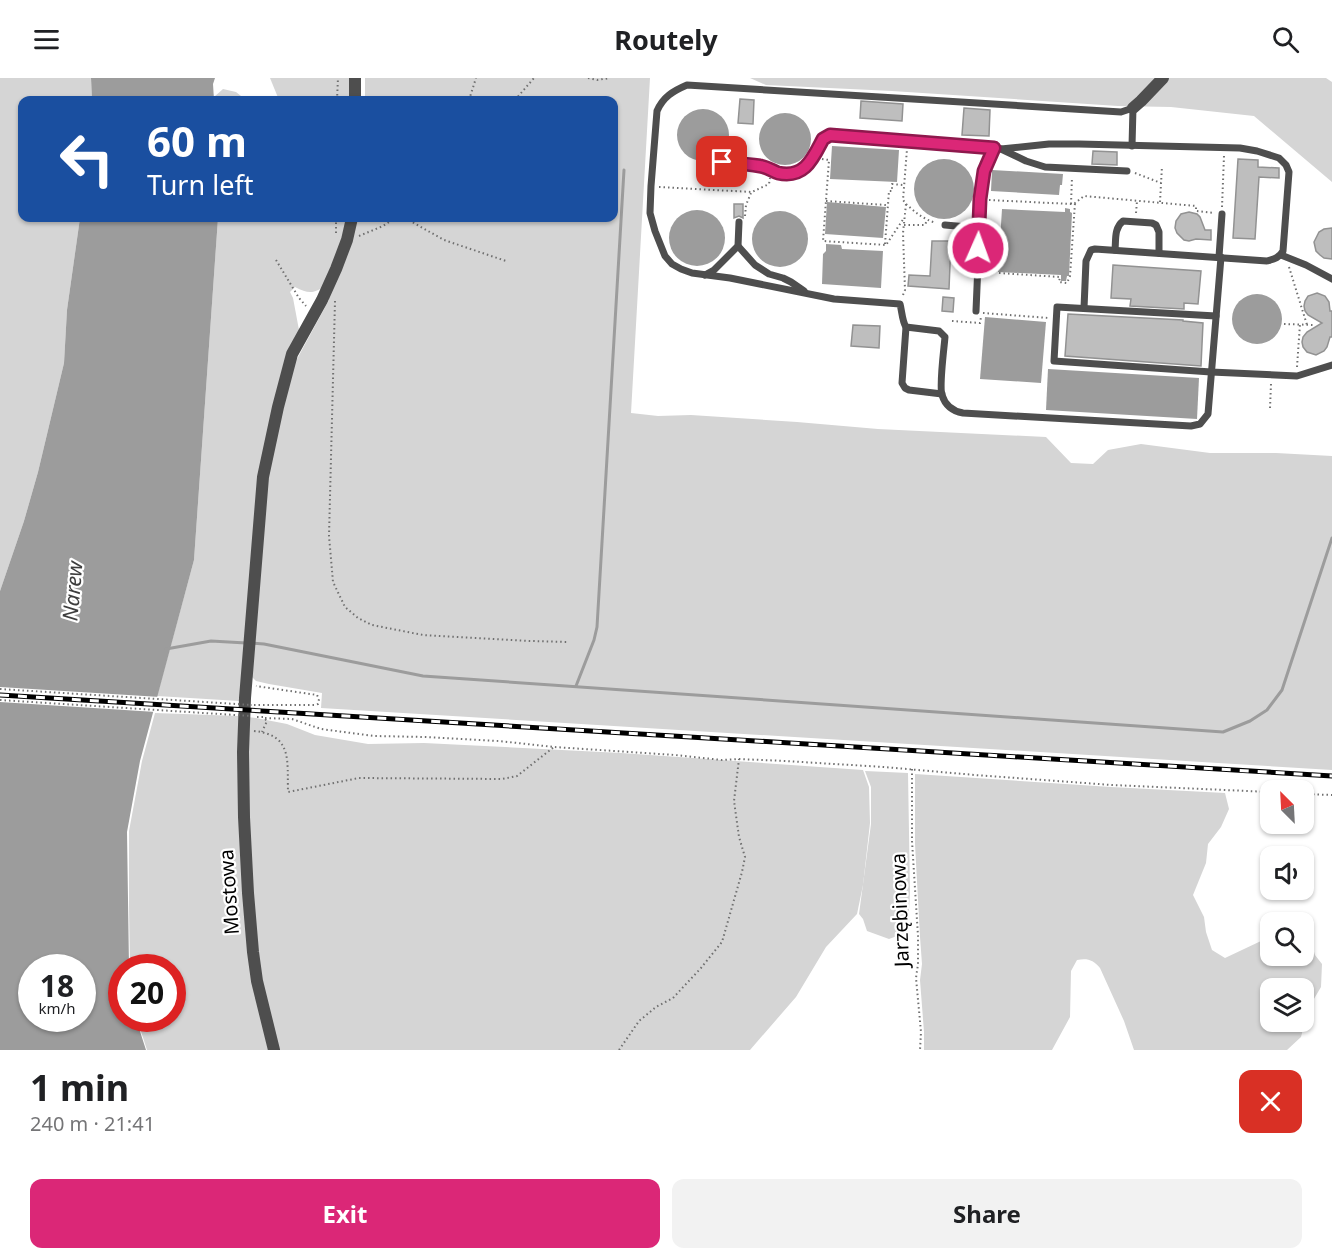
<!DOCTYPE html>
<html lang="en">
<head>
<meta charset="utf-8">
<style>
  :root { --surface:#fff; --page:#f2f2f2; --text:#202124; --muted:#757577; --accent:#db2777 }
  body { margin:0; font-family:"Noto Sans",sans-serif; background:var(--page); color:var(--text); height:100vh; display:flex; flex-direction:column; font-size:22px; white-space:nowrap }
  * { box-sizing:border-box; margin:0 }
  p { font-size:20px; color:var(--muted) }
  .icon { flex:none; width:33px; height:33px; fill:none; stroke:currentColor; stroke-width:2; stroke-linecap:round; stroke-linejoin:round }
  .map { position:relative; height:972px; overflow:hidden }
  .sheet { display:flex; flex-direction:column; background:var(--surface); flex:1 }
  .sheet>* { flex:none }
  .banner { position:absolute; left:18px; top:18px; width:600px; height:126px; border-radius:12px; box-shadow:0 2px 4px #0004; background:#1a4fa0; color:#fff; overflow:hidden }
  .needle { width:39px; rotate:336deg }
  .tools { position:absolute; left:1260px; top:702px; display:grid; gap:12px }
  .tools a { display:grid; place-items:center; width:54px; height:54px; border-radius:12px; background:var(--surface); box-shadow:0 2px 4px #0004; font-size:30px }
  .speed { position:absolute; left:18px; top:876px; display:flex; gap:12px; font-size:30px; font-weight:700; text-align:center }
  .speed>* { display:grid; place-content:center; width:78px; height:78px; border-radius:50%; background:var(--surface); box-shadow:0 2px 4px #0004; line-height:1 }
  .speed small { font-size:15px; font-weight:400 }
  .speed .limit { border:9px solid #d22; background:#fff; color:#111 }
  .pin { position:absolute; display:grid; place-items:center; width:51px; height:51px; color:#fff; margin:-26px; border-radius:12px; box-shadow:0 3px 9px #0006 }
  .me { position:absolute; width:66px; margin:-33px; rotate:2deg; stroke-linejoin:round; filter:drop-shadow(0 0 4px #0008) }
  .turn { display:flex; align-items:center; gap:21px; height:126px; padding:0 30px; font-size:27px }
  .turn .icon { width:78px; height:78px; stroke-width:2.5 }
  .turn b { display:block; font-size:42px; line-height:51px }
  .round { display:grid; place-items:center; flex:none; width:63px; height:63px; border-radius:12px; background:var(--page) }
  .head { display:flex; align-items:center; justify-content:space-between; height:102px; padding:0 30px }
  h1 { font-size:36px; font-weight:700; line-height:45px }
  .action { display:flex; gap:12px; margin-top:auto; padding:12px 30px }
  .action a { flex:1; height:69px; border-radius:12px; background:var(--accent); color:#fff; font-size:24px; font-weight:700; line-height:69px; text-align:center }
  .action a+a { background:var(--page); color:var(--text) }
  header { display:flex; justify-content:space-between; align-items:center; height:78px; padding:0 30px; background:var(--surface); font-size:27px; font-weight:700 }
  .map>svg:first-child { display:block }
</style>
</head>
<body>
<header><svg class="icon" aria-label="menu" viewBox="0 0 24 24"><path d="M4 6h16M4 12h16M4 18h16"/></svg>Routely<svg class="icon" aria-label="search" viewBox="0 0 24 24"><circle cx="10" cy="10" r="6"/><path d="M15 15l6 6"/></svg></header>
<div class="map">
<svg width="1332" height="972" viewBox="0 0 1332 972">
  <rect width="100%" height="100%" fill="#fff"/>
  <g fill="#d5d5d5" fill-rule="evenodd">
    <path d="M0,0H91L92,22H22V140H80L67,232L64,285L38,394L24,443L0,513Z"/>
    <path d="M270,0H350V22H279Z"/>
    <path d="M365,0H650L631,335L658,338L691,337L797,344L878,351L1046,359L1071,385L1093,386L1108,372L1141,366L1210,375H1276L1332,378V692L321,630L322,615L269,606L256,603L252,599L239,623L157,618L194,482L218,140H614V22H365ZM328,206L329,222L297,281L299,252L293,220L290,214L295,209C310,217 315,215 328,206Z"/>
    <path d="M750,0H1326L1332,4V104L1254,38L1171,29L1118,28L892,13L766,7Z"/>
    <path d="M223,11L236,14L246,22H214V19Z"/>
    <path d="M155,635L239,638L256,640L287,646L315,657L368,666L424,665L621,675L863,692L869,709L870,745L863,807L857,836L826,869L796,919L750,972H147L137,941L172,940V890H130L129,828V753L142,683Z"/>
    <path d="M865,693L908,695L910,814L909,832L905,855L889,861L867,853L863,841L859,836L871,746V709Z"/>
    <path d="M915,696L1111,709L1225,715L1229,731L1221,749L1208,766L1206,785L1193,817L1204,839L1206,854L1212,872L1225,880L1261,863L1270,851V878H1304V852L1309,858L1315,877L1322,886L1321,909L1308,931L1301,959L1287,972H1134L1124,943L1100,890C1093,882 1088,880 1077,882L1071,893L1070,939L1052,972H924V954L920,902L922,886L920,859L915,766ZM1270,910H1304V944H1270Z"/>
  </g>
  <g fill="#9c9c9c" fill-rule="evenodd">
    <path d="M91,0H215L213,6L214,22H92Z"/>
    <circle cx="703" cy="57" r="26"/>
    <circle cx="785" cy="61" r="26"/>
    <path d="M832,68L899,72L897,104L830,101Z"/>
    <circle cx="944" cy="111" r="30"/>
    <path d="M992,92L1063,96L1062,107H1060L1059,117L991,113Z"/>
    <path d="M827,124L886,129L883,160L825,156Z"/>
    <path d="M1065,130L1070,131V134L1072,135L1069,198H1067L1066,203H1061V197L998,194L1002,131L1065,134Z"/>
    <circle cx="697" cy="160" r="28"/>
    <circle cx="780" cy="161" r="28"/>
    <path d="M80,140H218L194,482L140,683L127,754L129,889L122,890V940L136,941L146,972H0V513L24,443L38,394L64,285L67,232ZM32,890H82V940H32Z"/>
    <path d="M826,166L841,167L842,171L883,173L881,210L822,206L823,176L826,173Z"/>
    <circle cx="1257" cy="241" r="25"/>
    <path d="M985,239L1046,244L1041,305L980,301Z"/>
    <path d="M1048,291L1199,300L1197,341L1046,332Z"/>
  </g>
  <path fill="#fff" d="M0,609L160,619L156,634L0,624Z"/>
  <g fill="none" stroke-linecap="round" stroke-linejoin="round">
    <g stroke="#9c9c9c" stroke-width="3">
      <path d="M252,565L264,566L423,598L1223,654L1250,643L1267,632L1282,612L1332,460"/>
      <path d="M166,571L211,563L246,565"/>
      <path d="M576,608L594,562L597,549L624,92"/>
    </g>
  </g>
  <g fill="#bebebe" stroke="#929292" stroke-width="1.5">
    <path d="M740,21L754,22L753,46L738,45Z"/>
    <path d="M861,23L903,26L902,43L860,40Z"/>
    <path d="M964,30L990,32L989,58L962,57Z"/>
    <path d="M1093,73L1117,74V87L1092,86Z"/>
    <path d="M1238,81L1258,82V89L1279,90V100L1259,99L1255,161L1233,160Z"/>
    <path d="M734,126H743V140L739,138L734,140Z"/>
    <path d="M1189,134L1197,136L1200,139L1205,152H1211V162L1196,161L1189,163L1184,162L1177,155L1175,150L1176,143L1181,136Z"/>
    <path d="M1332,150V181L1324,180L1320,177L1316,173L1314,164L1319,154L1324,151Z"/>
    <path d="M932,163H951L949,211L908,208L909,197L930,198Z"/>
    <path d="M1113,187L1201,193L1198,226L1184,225V231L1130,228L1131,221L1111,220Z"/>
    <path d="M1317,215L1325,218L1329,224L1330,233H1332V259H1330L1327,269L1324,273L1316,277L1307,274L1303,269L1302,264L1303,259L1307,254L1322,245L1308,237L1305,233L1304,228L1305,223L1308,218Z"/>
    <path d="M943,219L954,220L953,234L942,233Z"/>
    <path d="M1068,236L1183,242V243L1203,245L1201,288L1065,278Z"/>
    <path d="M853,247L880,248L879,270L851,268Z"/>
  </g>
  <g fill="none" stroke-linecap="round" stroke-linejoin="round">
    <g stroke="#707070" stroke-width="2" stroke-dasharray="1.5 3" stroke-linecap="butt">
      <path d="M588,0L597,2L610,0"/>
      <path d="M337,22L338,0"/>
      <path d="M469,22L476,0"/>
      <path d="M515,22L534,0"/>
      <path d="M822,81L829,82L823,163L886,167L904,140"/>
      <path d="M1135,95L1161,105"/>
      <path d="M659,109L752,114L769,106L770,100"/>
      <path d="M989,122L1071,126L1075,125L1084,118L1196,128V133L1214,135"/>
      <path d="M826,123L886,127"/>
      <path d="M1160,124L1162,88"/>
      <path d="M906,126C915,134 923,141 936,145"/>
      <path d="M1071,126L1072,99"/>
      <path d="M1222,129L1224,78"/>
      <path d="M1136,135L1137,123"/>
      <path d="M745,138L746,127L751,115"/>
      <path d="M405,140L444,162L506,183"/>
      <path d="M904,147H925L927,142"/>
      <path d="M336,155V140"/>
      <path d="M359,158L383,148L395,140"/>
      <path d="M885,166L889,113H892V106L903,107"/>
      <path d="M276,182L299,220L306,228"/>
      <path d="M1289,189L1307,247"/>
      <path d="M999,195L1060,199L1059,204L1067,205L1070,198L1075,125"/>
      <path d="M903,217L905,212L903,155L906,126L903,122L907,71"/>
      <path d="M335,223L329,458L333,504L345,529L358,540L372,547L423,557L530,563L568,564"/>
      <path d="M983,235L1049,240"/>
      <path d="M952,243L980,245L981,239"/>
      <path d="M1284,246L1313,247"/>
      <path d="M1297,289L1300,246"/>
      <path d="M1270,330L1271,306"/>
      <path d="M254,627H314L318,626L319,621L317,617L256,608"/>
      <path d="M257,639H263L267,643L262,654"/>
      <path d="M265,640L292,641L321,651L374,658L426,659L499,663L554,669L675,677L722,682L739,681L785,683L884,689L975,697L1112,707L1270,714"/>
      <path d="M254,653C293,657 287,683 288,714L359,700L502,701L517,698L554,669"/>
      <path d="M912,691V763L918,858V886L916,900L921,954L920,972"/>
      <path d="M1304,716L1332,717"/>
      <path d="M619,972L639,943L656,929L673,920L701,890L722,864L742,794L745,779L739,759L734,723L739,681"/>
    </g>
    <g stroke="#4e4e4e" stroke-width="7">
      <path d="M1132,68L1133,30L1121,34L687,7C673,13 663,19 657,33L651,108L650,135L655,153L665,178L672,186L681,191L692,195L730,200L834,221L900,226C902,233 902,243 906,249L939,253L945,259C944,271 939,308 942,317C945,327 952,333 963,335L1191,348L1200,346L1208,336L1221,179"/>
      <path d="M1001,71L1049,66H1079L1240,70L1257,73L1279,80L1286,87L1289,94L1283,173C1279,180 1274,181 1267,183L1095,171L1091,172L1086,183L1084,230"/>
      <path d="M722,84C734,85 748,86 760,88C767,89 772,93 778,95C805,101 813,80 823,61L830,57L988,69L1001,71L1026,83L1045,89L1127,93"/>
      <path d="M945,147L979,150"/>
      <path d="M738,168L755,187L769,196L783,200L791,204L804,213"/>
      <path d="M1115,172C1116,162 1114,150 1123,143L1152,145L1156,147L1159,154V175"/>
      <path d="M1281,177L1306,187L1332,201"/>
      <path d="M1219,179L1222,136"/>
      <path d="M705,197L714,192L738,168L739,144"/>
      <path d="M976,233L981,115L984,93L994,70"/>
      <path d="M1216,238L1057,229L1054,283L1211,294L1297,298L1332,287"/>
      <path d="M906,249L902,305L905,310L909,312L942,316"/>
    </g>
    <g stroke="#4e4e4e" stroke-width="12">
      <path d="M355,0V22"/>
      <path d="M1133,30L1141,23L1163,0"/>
      <path d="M274,972L257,903L253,874L248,815L244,739L243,674L245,620L263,399L278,329L292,276L322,222L336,191L347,162L352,140"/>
    </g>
    <defs>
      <path id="rail" d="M0,617L1332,698"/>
    </defs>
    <use href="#rail" stroke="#000" stroke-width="5"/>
    <use href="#rail" stroke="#fff" stroke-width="3" stroke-dasharray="9" stroke-linecap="butt"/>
    <g stroke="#707070" stroke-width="2" stroke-dasharray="1.5 3" stroke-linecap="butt">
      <path d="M0,611L252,627"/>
      <path d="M0,622L251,638"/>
    </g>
  </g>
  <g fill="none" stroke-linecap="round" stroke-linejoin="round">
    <defs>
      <path id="route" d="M722,84C734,85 748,86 760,88C767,89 772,93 778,95C805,101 813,80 823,61L830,57L994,70L984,93L980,121L978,170"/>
    </defs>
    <use href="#route" stroke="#8e194d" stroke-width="15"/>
    <use href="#route" stroke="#db2777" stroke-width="10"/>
  </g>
  <g text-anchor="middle" stroke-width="4.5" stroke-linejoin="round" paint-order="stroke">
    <g font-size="20" fill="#000" stroke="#fff">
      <text transform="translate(229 814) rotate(-94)" y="7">Mostowa</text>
      <text transform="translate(900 832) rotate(-92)" y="7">Jarzębinowa</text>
    </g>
    <g font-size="21" font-style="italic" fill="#3d3d3d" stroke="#fff">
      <text transform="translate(73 513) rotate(-85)" y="7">Narew</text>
    </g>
  </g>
</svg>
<div class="tools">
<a><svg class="needle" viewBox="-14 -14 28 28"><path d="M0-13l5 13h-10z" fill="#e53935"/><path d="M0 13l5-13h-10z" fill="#757577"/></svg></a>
<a><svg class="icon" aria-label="sound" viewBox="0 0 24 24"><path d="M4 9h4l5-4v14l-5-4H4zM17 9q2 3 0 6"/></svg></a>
<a><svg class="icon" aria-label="search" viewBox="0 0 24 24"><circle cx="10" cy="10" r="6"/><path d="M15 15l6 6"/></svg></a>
<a><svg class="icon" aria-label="layers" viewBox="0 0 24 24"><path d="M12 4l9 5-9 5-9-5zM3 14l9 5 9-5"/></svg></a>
</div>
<div class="speed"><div>18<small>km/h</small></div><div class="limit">20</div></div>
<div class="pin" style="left:722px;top:84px;background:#d93025"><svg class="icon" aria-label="arrive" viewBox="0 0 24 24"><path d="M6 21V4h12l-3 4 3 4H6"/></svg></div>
<svg class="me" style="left:978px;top:170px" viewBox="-20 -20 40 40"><circle r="17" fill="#db2777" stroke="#fff" stroke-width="3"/><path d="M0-11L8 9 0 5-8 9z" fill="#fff"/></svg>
<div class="banner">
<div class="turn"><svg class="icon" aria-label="left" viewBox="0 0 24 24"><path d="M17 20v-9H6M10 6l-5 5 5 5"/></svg><div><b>60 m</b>Turn left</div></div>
</div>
</div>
<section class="sheet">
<div class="head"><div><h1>1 min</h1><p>240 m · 21:41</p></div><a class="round" style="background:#d93025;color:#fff"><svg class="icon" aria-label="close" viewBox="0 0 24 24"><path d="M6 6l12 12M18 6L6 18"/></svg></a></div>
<div class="action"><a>Exit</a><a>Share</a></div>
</section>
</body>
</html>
